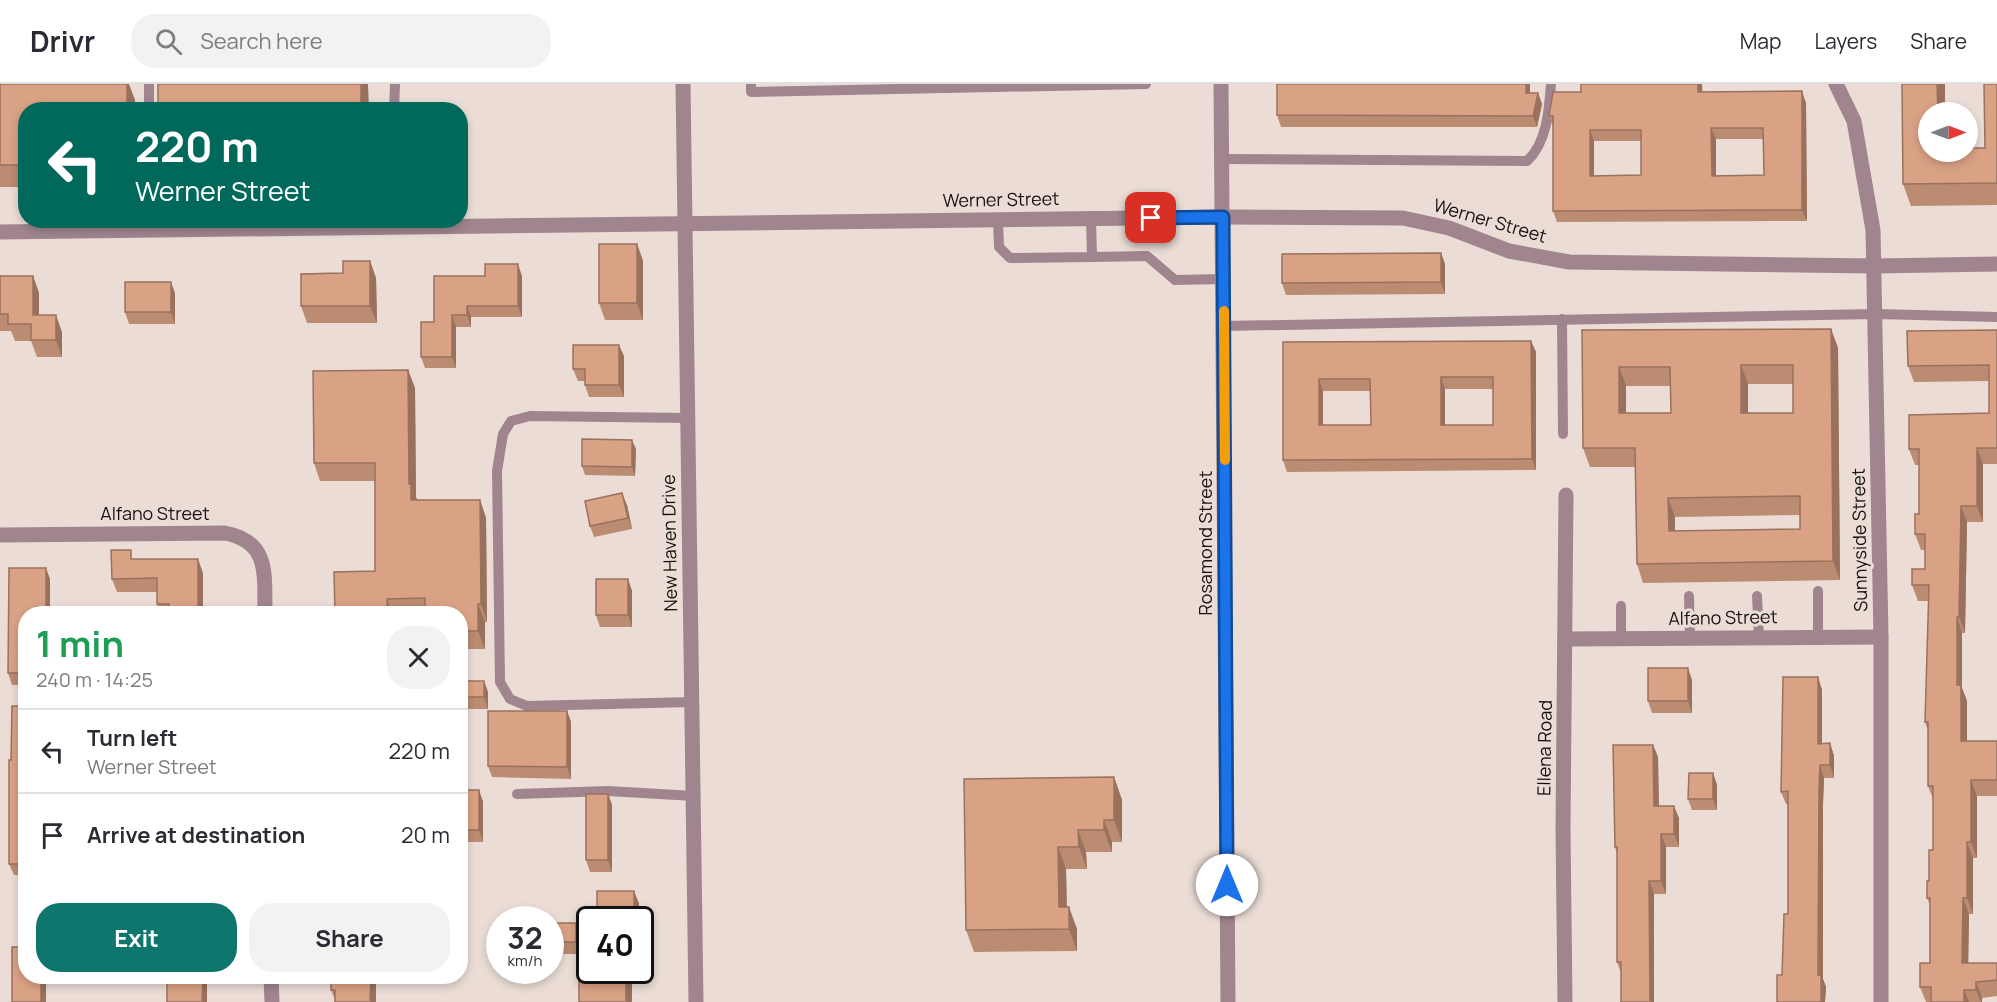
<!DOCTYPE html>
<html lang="en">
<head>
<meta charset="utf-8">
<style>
  :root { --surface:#fff; --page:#f2f2f3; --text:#2b2b33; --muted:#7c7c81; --line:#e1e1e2; --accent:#0f766e }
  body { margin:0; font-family:Manrope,sans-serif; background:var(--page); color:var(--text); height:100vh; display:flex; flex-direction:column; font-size:22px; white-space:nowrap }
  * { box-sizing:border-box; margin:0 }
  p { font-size:20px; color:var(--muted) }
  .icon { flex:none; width:33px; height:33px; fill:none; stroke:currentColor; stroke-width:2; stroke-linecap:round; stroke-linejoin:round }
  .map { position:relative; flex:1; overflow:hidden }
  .side { position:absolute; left:18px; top:522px; width:450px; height:378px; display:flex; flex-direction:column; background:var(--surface); border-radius:24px; box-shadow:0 3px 9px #0003 }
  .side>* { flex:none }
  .top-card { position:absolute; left:18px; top:18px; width:450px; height:126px; border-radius:24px; box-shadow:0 3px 9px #0003; background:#00695c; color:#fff; overflow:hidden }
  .needle { width:39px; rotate:90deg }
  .buttons { position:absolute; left:1918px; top:18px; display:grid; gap:12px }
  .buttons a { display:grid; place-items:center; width:60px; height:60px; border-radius:50%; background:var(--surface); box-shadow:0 3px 9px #0003; font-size:30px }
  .speed { position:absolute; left:486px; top:822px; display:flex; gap:12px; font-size:30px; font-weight:700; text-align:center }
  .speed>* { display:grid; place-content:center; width:78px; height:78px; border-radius:50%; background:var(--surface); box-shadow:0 3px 9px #0003; line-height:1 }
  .speed small { font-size:15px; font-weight:400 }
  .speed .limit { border:3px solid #111; border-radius:9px; background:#fff; color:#111 }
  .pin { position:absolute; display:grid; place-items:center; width:51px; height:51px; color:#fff; margin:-26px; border-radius:12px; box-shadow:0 3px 9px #0006 }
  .me { position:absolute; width:66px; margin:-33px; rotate:0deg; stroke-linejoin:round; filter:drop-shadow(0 0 4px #0008) }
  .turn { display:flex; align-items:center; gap:21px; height:126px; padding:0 18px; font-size:27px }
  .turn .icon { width:78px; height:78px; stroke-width:2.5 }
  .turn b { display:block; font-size:42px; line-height:51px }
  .round { display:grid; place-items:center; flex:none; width:63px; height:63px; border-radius:24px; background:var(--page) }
  .head { display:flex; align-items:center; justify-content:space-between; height:102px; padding:0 18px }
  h1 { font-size:36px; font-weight:700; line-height:45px; color:#1e9e55 }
  .primary-button { display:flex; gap:12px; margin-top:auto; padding:12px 18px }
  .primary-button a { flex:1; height:69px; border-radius:24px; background:var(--accent); color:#fff; font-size:24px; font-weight:700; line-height:69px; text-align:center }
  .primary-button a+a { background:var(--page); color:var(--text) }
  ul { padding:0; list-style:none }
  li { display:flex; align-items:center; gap:18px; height:84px; padding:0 18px; border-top:2px solid var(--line) }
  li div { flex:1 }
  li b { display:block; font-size:22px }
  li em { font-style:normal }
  header { display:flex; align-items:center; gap:36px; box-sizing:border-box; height:84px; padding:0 30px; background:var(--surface); border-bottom:2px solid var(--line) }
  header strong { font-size:28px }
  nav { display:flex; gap:33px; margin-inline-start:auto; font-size:21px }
  .search { width:420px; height:54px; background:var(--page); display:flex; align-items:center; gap:15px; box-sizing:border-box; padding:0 21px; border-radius:24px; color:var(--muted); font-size:22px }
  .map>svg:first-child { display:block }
</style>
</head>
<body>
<header>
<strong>Drivr</strong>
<div class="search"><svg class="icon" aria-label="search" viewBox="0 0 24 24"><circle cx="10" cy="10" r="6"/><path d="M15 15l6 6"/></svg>Search here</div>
<nav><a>Map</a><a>Layers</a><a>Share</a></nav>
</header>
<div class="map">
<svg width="1997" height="918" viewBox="0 0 1997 918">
  <rect width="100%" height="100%" fill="#ebddd6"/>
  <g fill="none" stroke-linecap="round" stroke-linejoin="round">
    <g stroke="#a0858f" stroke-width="10">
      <path d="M149,0V26"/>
      <path d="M751,0V8L1146,0"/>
      <path d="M394,26L395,0"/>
      <path d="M1222,75L1527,77C1547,59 1549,26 1551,0"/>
      <path d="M998,136L999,163L1010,174L1092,173L1091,135"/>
      <path d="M1092,173L1147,172L1175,196L1223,195"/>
      <path d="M1562,235L1563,350"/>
      <path d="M1224,242L1876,230L1997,233"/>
      <path d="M688,334L530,332L511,337L503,350L497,387L500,598L510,615L527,622L693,618"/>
      <path d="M1818,507V553"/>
      <path d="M1689,512L1690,554"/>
      <path d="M1757,512L1759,553"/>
      <path d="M1621,555V522"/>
      <path d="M517,710L608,707L694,712"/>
    </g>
    <g stroke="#a0858f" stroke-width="15">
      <path d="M683,0L696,918"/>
      <path d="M1836,0L1854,37L1873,146L1881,553V918"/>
      <path d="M0,148L1223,133L1403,134L1449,144L1509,167L1569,178L1874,182L1997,180"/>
      <path d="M0,451L225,449C271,458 264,492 265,530"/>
      <path d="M1566,555L1881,553"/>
      <path d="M271,892L272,918"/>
      <path d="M1565,918L1563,745L1566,411"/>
    </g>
    <path stroke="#a0858f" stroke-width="15" d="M1221,0L1228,918"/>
  </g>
  <g fill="#bb8b72" fill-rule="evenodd">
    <path d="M0,0L135,16V26H26V103H0Z"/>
    <path d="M1581,0H1702V8L1806,19L1807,137L1557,138L1553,127V43L1549,32L1581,8ZM1716,55H1763L1764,91L1716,92ZM1594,57H1641V91L1594,92Z"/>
    <path d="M1997,0V121L1911,122L1903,100L1929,68L1985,64Z"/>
    <path d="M1530,9H1538L1542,20L1537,43H1281L1277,31Z"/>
    <path d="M637,160L643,177V236H605L599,219Z"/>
    <path d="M1441,169L1445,180V210L1286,211L1282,199Z"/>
    <path d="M370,177L376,194L377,239H307L301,222Z"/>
    <path d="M0,192H33L39,209V231L62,248V273H37L31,257H15L11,247H0Z"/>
    <path d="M522,192V233H471V243H456V284H425L421,273L434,238Z"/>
    <path d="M175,209V240H129L125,228Z"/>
    <path d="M1831,245L1838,264L1840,496L1643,499L1637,480L1635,383H1590L1583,364L1582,246ZM1748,300H1793V329H1748ZM1626,302H1670L1671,329H1626ZM1800,431V445L1675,447V433Z"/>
    <path d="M1997,246V380H1983V438H1967L1965,549H1962V604L1967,617V657H1997V712H1977V774H1973V830H1969L1968,879H1997V912L1982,914V918H1926L1920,903L1930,879V821L1927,814L1933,766V715L1928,702V647L1925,638L1929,517H1918L1912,501L1925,485V466H1921L1915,450L1919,430V381H1915L1909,365L1989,329V297L1914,298L1908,282Z"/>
    <path d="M1531,257L1536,268V386L1287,388L1283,376V258ZM1445,305H1493V341H1445ZM1323,307H1370L1371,341H1323Z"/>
    <path d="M624,272V313H589L585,301V297H578L573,285Z"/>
    <path d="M408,286L415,304L416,413L417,416H480L486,434L487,538H485V565H460V530H335L375,487V397H320L314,379Z"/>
    <path d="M636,365L635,392L585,391L582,382Z"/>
    <path d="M627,421L632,445L594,453L590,442Z"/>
    <path d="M134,475L203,489V530H160L157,520V508H117L112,495Z"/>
    <path d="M9,484L50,495V530H26V601H12L8,589Z"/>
    <path d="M628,495L632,507V543H600L596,531Z"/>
    <path d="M1818,593L1822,606V659H1830L1834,672V694H1824L1823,720V895L1826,903L1825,918H1777L1782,891L1788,830V720H1786L1781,708Z"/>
    <path d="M1692,596V629H1652L1648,617Z"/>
    <path d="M460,597H484L488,608V625H460Z"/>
    <path d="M26,622V791H14L9,780L11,676Z"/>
    <path d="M567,627L571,638V695L492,693L488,682Z"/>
    <path d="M1653,661L1658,673L1659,722L1679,734V763H1666V810H1654L1621,889L1617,878V770L1615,763Z"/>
    <path d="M1713,689L1717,701V726H1692L1688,715Z"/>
    <path d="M1114,693L1122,716V758H1112V768H1086L1087,785H1066L1067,823L1077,845V867L974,868L966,846Z"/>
    <path d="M460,706H479L483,718V758H460Z"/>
    <path d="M608,710L612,721V788H590L586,776Z"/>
    <path d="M550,839H576L580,851V870H550Z"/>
    <path d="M26,892H59V899H46Z"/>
    <path d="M331,892H374L376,899L335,916L331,906Z"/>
  </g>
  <g fill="#99715d">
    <path d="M127,0H129L135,16V26H127Z"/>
    <path d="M361,0H368L369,26H361Z"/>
    <path d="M1526,0H1530V20L1526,9Z"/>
    <path d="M1698,0H1702L1703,19L1698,8Z"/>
    <path d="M1937,0H1945V28H1938Z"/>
    <path d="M1802,7L1806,19L1807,137L1802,126Z"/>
    <path d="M1538,9L1542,20L1537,43L1533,32Z"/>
    <path d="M1711,44L1716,55V103L1712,92Z"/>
    <path d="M1590,46L1594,57V103L1590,92Z"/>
    <path d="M637,160L643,177V236L637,219Z"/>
    <path d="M1441,169L1445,180V210L1441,198Z"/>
    <path d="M370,177L376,194L377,239L370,222Z"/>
    <path d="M518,180L522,192V233L518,222Z"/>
    <path d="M33,192L39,209V248L33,231Z"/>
    <path d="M171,198L175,209V240L171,228Z"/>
    <path d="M467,222L471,233V243L467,231Z"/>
    <path d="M56,231L62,248V273L56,256Z"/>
    <path d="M452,231L456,243V284L452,273Z"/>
    <path d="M1831,245L1838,264L1840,496L1833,477Z"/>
    <path d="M1531,257L1536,268V386L1532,375Z"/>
    <path d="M619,261L624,272V313L619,301Z"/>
    <path d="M1741,281L1748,300V348L1741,329Z"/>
    <path d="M1619,283L1626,302V348L1619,329Z"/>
    <path d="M408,286L415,304L416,413L418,418L411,416L409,400Z"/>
    <path d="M1441,293L1445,305V353L1441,341Z"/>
    <path d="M1319,295L1323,307V352L1319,341Z"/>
    <path d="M632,356L636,365L635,392L632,383Z"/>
    <path d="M1977,364L1983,380V438L1977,422Z"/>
    <path d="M622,409L627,421L632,445L628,434Z"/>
    <path d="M1668,414L1675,433V465L1669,447Z"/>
    <path d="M480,416L486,434L487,538L481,520Z"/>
    <path d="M1961,422L1967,438L1965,549L1959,533Z"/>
    <path d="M198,475L203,489V530H198Z"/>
    <path d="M46,484L50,495V530H48L46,523Z"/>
    <path d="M628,495L632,507V543L628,531Z"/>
    <path d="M387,515L392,530H388L387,526Z"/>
    <path d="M478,520L485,538V565L478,547Z"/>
    <path d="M1957,533L1962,549V604L1967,617V673L1961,657L1957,601Z"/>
    <path d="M1688,584L1692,596V629L1688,617Z"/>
    <path d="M1818,593L1822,606V672L1818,660Z"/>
    <path d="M484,597L488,608V625L484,613Z"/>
    <path d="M567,627L571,638V695L567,683Z"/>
    <path d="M1830,659L1834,672V694L1830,681Z"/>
    <path d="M1653,661L1658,673L1659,734L1654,722Z"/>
    <path d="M1820,681L1824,694L1823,720V895L1826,903L1825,918H1821L1818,891L1819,707Z"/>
    <path d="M1713,689L1717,701V726L1713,715Z"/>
    <path d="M1114,693L1122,716V758L1114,736Z"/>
    <path d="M1971,696L1977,712V774L1971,758Z"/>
    <path d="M479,706L483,718V758L479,746Z"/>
    <path d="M608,710L612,721V788L608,776Z"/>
    <path d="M1674,722L1679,734V763L1674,750Z"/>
    <path d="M1104,736L1112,758V768L1104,746Z"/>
    <path d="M1078,746L1086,768L1087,785L1079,763Z"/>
    <path d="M1661,750L1666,763V810L1661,797Z"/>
    <path d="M1967,758L1973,774V830L1967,814Z"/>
    <path d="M1058,763L1066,785L1067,845L1059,823Z"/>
    <path d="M1649,797L1654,810V918H1650Z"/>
    <path d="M634,807L639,819V836H634Z"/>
    <path d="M1963,814L1969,830L1968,895L1962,879Z"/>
    <path d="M1069,823L1077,845V867L1069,845Z"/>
    <path d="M576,839L580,851V870L576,858Z"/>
    <path d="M626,886H628L632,897V918H626Z"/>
    <path d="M41,892H44L46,899V918H41Z"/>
    <path d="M203,892H207V918H202Z"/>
    <path d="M371,892H374L376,899V918H370Z"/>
    <path d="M1976,898L1982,914V918H1981L1976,906Z"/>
    <path d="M1964,906L1969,918H1964Z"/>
  </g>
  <g fill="#daa285" stroke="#99715d" stroke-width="1.5" fill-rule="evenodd">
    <path d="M0,0H127V26H26V81H0Z"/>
    <rect x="158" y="0" width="203" height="26"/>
    <path d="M1277,0H1526V9H1538L1533,32L1277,31Z"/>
    <path d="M1581,0H1698V8L1802,7V126L1553,127V32H1549L1553,8H1581ZM1711,44H1763L1764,91L1712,92ZM1590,46H1641V91L1590,92Z"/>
    <path d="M1902,0H1937L1938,28H1929V68H1968V64H1985L1984,0H1997V99L1903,100Z"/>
    <rect x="599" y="160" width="38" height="59"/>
    <path d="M1441,169V198L1282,199V170Z"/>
    <path d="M343,177H370V222H301V190L343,189Z"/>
    <path d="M485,180H518V222H467V231H452V273H421V238H434V192H485Z"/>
    <path d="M0,192H33V231H56V256H31V240H8V230H0Z"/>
    <rect x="125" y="198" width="46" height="30"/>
    <path d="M1831,245L1833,477L1637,480L1635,364H1583L1582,246ZM1741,281H1793V329H1741ZM1619,283H1670L1671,329H1619ZM1800,412V445L1669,447L1668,414Z"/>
    <path d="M1997,246V364H1977V422H1961L1959,533H1957V601H1961V657H1997V696H1971V758H1967V814H1963L1962,879H1997V896L1976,898V906H1964V918H1931V903H1920V879H1930V814H1927V797H1929V766H1933V702H1928V638H1925L1929,501H1912V485H1925V450H1915V430H1919V365H1909V331L1989,329V281L1908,282L1907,247Z"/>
    <path d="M1531,257L1532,375L1283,376V258ZM1441,293H1493V341H1441ZM1319,295H1370L1371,341H1319Z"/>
    <path d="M573,261H619V301H585V285H573Z"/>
    <path d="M408,286L409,400H411V416H480L481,520H478V547H460V530H425V514L387,515V526H375V530H335L334,488L375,487V379H314L313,287Z"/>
    <path d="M582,355L632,356V383L582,382Z"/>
    <path d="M622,409L628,434L590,442L585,417Z"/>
    <path d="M111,466H131V475H198V530H169V520H157V494L112,495Z"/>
    <path d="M9,484H46V523H36V530H26V589H8Z"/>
    <rect x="596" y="495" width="32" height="36"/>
    <rect x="1648" y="584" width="40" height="33"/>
    <path d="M1783,593H1818V660L1830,659V681H1820L1819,707L1818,891H1821V918H1777V891H1782L1784,830H1788V707L1781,708Z"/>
    <rect x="460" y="597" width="24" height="16"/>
    <path d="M12,622H26V780H9V676H11Z"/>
    <path d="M488,627H567V683L488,682Z"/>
    <path d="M1613,661H1653L1654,722H1674V750H1661V797H1649L1650,918H1621V878H1617V763H1615Z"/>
    <path d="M1689,689H1713V715H1688Z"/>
    <path d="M1114,693V736H1104V746H1078L1079,763H1058L1059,823H1069V845L966,846L964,695Z"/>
    <rect x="460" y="706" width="19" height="40"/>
    <rect x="586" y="710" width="22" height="66"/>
    <rect x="597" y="807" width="37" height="29"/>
    <path d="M23,818H26V892H41V918H12V863H23Z"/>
    <rect x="550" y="839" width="26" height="19"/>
    <path d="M579,880H590V886H626V918H579Z"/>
    <path d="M167,892H203L202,918H167Z"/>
    <path d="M331,892H371L370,918H335V906H331Z"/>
  </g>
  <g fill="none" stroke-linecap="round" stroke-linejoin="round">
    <defs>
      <path id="route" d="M1151,134L1223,133L1227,801"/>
    </defs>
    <use href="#route" stroke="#114b97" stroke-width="15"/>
    <use href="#route" stroke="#1a73e8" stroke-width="10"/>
    <path stroke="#f59e0b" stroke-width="10" d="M1224,227L1225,376"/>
  </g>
  <g text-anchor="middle" stroke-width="6" stroke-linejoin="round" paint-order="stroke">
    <g font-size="18" fill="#16120f" stroke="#ebddd6">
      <text transform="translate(1001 116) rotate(-1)" y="6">Werner Street</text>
      <text transform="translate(1490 137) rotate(16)" y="6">Werner Street</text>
      <text x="155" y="436">Alfano Street</text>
      <text transform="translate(1860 456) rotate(-91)" y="6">Sunnyside Street</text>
      <text transform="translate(670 459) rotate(-91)" y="6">New Haven Drive</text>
      <text transform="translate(1206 459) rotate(-90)" y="6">Rosamond Street</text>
      <text transform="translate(1723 534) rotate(-1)" y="6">Alfano Street</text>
      <text transform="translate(1545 664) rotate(-89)" y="6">Ellena Road</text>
    </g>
  </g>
</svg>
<div class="buttons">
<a><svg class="needle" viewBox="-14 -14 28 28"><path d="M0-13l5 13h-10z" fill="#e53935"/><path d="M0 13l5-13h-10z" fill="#7c7c81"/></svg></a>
</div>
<div class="speed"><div>32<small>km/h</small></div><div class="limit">40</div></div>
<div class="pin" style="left:1151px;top:134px;background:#d93025"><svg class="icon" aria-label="arrive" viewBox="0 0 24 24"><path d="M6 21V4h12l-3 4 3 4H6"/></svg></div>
<svg class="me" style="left:1227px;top:801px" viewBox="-20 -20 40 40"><circle r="19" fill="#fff"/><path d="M0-13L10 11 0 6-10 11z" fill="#1a73e8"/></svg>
<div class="top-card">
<div class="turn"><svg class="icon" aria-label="left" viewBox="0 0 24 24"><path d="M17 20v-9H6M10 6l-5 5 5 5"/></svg><div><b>220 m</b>Werner Street</div></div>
</div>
<section class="side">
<div class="head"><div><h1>1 min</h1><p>240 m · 14:25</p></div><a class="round"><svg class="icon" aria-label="close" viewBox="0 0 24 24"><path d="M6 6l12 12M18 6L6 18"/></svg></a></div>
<ul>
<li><svg class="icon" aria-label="left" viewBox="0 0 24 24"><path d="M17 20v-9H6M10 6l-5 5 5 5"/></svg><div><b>Turn left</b><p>Werner Street</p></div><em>220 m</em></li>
<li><svg class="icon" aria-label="arrive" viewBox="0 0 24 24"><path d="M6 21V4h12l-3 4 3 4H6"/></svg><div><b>Arrive at destination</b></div><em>20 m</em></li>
</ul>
<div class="primary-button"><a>Exit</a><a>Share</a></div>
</section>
</div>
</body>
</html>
